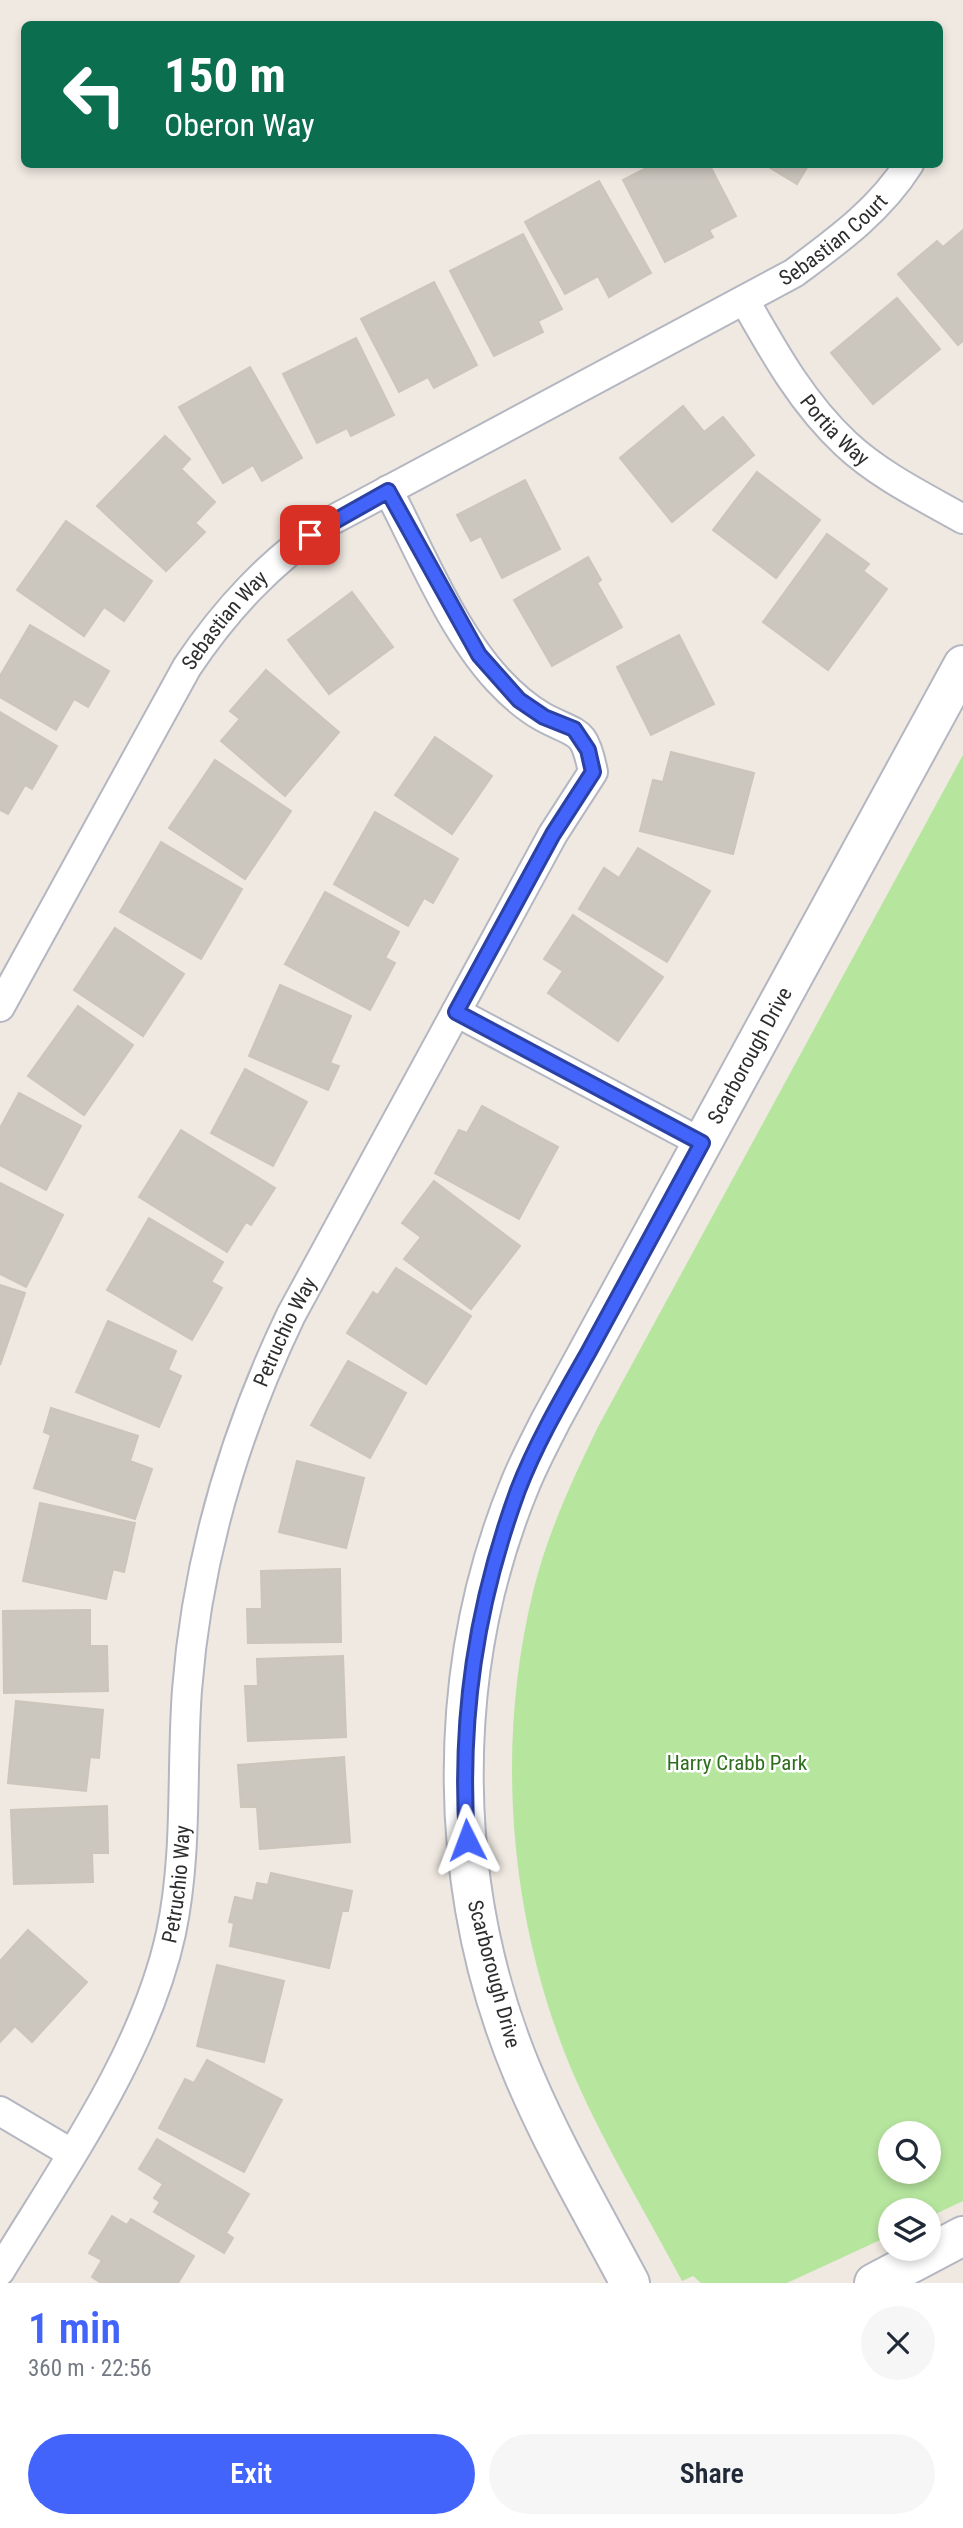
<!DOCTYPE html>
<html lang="en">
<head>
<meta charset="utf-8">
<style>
  :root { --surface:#fff; --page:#f6f6f7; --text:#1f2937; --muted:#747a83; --accent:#4264fb }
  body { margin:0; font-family:"Roboto Condensed",sans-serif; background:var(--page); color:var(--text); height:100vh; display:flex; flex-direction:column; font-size:26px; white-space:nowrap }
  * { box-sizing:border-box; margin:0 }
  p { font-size:23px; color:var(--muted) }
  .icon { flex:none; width:38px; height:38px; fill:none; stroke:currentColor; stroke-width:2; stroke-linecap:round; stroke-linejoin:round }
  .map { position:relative; height:2283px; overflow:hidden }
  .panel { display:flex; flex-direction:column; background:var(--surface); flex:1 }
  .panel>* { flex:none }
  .top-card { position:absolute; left:21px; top:21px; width:922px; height:147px; border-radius:10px; box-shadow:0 4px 10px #0003; background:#0b6e4f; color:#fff; overflow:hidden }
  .tools { position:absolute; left:878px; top:2121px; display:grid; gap:14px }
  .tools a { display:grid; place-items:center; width:63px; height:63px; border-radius:50%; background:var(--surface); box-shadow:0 4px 10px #0003; font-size:35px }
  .pin { position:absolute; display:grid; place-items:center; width:60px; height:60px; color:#fff; margin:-30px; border-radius:14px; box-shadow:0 4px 10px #0006 }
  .me { position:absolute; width:77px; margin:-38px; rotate:357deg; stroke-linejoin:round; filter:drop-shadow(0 0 5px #0008) }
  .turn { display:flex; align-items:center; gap:24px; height:147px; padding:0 28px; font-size:32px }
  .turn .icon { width:91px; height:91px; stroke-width:2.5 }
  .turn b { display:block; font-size:49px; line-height:60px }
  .round { display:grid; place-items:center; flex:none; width:74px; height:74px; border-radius:37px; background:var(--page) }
  .overview { display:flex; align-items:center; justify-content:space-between; height:119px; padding:0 28px }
  h1 { font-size:42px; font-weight:600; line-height:52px; color:var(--accent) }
  .button { display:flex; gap:14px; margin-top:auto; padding:14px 28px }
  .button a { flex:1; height:80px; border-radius:42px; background:var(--accent); color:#fff; font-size:28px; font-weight:600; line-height:80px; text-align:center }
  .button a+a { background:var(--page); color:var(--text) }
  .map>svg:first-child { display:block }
</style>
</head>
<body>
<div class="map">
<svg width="963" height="2283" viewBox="0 0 963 2283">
  <rect width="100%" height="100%" fill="#efe9e1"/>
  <path fill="#b6e59e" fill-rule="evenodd" d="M963,755V2201L929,2217V2210H891V2235L787,2283H701L693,2276L682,2281C647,2215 606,2148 576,2080C510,1929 494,1752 533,1592C547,1534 573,1478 599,1425ZM891,2133H929V2172H891Z"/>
  <g fill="#cbc7bf" stroke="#cbc5ba" stroke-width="2">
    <path d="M654,164H709L736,216L709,230L713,237L665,262L623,180Z"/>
    <path d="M764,164H809L797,184Z"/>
    <path d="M599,181L651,273L609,297L598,276L565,294L525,222Z"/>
    <path d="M963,230V341L958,345L898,274L937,241L943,247Z"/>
    <path d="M523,234L562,309L538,321L543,332L494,356L450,271Z"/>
    <path d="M434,282L477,365L434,388L428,377L399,392L361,319Z"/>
    <path d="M897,298L940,349L873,404L831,353Z"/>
    <path d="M356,338L394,415L351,436L347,428L317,443L283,374Z"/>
    <path d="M250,367L302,458L262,481L253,465L223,483L179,407Z"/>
    <path d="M683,406L704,432L723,417L754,455L672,522L620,458Z"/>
    <path d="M165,436L190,459L181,469L215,502L195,523L205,532L166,571L97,506Z"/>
    <path d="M757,472L820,520L776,578L713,530Z"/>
    <path d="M525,480L560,549L502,578L481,536L471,541L457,515Z"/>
    <path d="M66,521L152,581L124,621L104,607L84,636L17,590Z"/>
    <path d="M827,534L869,564L863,571L887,589L828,670L763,622Z"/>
    <path d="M588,557L601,580L597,583L622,627L552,666L514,600Z"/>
    <path d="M352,592L393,647L329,694L288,640Z"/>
    <path d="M30,625L109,671L88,707L74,699L56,730L0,697V676Z"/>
    <path d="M679,635L714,704L651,735L617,667Z"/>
    <path d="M266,670L339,732L285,796L221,741L240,719L230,711Z"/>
    <path d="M0,712L57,746L32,789L25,785L8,814L0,810Z"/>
    <path d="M435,737L492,776L452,834L395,795Z"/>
    <path d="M671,752L754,773L733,854L640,831L653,780L663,782Z"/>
    <path d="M215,760L291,811L245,879L169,828Z"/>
    <path d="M375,812L458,859L433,903L424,898L408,926L334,884Z"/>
    <path d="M161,842L242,889L201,959L120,912Z"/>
    <path d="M638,848L710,891L667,962L579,909L604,868L619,878Z"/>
    <path d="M325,892L399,932L385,958L395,963L370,1010L285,964Z"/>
    <path d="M573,915L663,977L618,1041L548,993L563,971L544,959Z"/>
    <path d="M115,928L184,974L143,1036L74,990Z"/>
    <path d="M280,985L351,1016L330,1063L339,1066L328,1090L249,1056Z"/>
    <path d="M78,1006L133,1045L84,1115L28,1076Z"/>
    <path d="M245,1069L307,1102L273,1166L211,1133Z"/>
    <path d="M19,1093L81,1126L46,1190L0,1165V1128Z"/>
    <path d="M482,1106L558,1147L519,1219L435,1173L459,1130L467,1133Z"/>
    <path d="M181,1130L275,1188L251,1225L246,1222L227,1252L139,1197Z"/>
    <path d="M434,1181L520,1246L471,1309L404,1259L421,1237L402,1223Z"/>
    <path d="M0,1183L63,1215L26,1287L0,1274Z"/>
    <path d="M149,1218L223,1262L211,1282L222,1288L192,1340L107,1290Z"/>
    <path d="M396,1268L471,1316L426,1384L347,1333L373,1292L378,1295Z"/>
    <path d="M0,1285L25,1293L0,1365Z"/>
    <path d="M108,1321L176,1351L168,1370L181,1376L159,1427L76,1392Z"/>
    <path d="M348,1361L406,1393L370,1458L311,1425Z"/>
    <path d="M51,1408L138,1436L130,1461L152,1469L135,1519L34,1488L51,1435L44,1432Z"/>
    <path d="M297,1461L364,1478L346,1548L279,1532Z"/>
    <path d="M40,1503L135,1523L124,1572L113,1569L106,1599L23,1581Z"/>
    <path d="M340,1569L341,1642L248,1643L247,1609H262L261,1571Z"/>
    <path d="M90,1610V1646H107L108,1691L4,1693L3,1611Z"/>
    <path d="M343,1656L346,1737L248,1741L245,1686H258L257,1659Z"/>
    <path d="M16,1701L103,1710L99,1758L90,1757L86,1791L8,1783Z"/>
    <path d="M344,1757L350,1842L260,1849L257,1807H241L238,1765Z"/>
    <path d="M107,1806L108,1853H92L93,1882L14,1884L11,1810Z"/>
    <path d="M271,1873L352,1891L348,1911H342L329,1968L230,1946L234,1923L229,1922L235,1897L253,1901L257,1883L268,1885Z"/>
    <path d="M28,1930L87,1982L32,2042L15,2026L0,2042V1961Z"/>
    <path d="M217,1965L284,1981L264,2062L197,2046Z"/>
    <path d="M207,2060L282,2100L244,2172L159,2128L185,2079L194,2083Z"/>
    <path d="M157,2139L249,2194L226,2233L233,2238L224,2253L154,2212L160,2202L154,2198L163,2184L139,2169Z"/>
    <path d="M112,2216L127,2225L131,2219L194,2256L178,2283H101L92,2277L102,2260L89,2253Z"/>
  </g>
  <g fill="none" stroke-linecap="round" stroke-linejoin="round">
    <defs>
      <g id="street">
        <path id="s1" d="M745,301C774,352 802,403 846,444C879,475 924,497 963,519"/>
        <path id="s2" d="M0,1007L187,667C226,609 269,563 327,523L794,273C837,241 880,210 909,164"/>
        <path d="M456,1012L702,1143"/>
        <path d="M0,2111L71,2153"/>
        <path id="s3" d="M0,2271C63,2167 145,2053 171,1933C188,1852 181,1772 187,1690C197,1559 234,1434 291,1315L553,834L593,772C584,727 578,736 543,717C527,708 511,694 498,680C451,629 420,551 388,490"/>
      </g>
      <g id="secondary">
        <path id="s4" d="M630,2283C594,2215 554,2147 524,2076C446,1892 443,1673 519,1487C528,1464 540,1442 551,1420L963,665"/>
        <path d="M874,2283L963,2236"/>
      </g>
    </defs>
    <use href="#street" stroke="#b4b7c1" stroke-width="32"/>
    <use href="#secondary" stroke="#b4b7c1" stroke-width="42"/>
    <use href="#street" stroke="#fff" stroke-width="28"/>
    <use href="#secondary" stroke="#fff" stroke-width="38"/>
  </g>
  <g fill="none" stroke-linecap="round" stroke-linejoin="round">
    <defs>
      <path id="route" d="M310,535L388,491L479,655L519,700L544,717L574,729L588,750L593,772L553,834L456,1012L702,1143C664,1213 626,1283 588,1353C563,1397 536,1443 518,1490C476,1605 459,1718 467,1840"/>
    </defs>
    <use href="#route" stroke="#2b41a3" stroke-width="18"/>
    <use href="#route" stroke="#4264fb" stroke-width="12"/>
  </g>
  <g text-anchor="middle" stroke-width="5" stroke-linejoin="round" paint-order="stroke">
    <g font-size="21" fill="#2e2e2e" stroke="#fff">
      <text dy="7" stroke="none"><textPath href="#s2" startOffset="1171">Sebastian Court</textPath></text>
      <text dy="7" stroke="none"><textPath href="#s1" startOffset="158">Portia Way</textPath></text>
      <text dy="7" stroke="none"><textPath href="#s2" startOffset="448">Sebastian Way</textPath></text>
      <text dy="7" stroke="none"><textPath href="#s4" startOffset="1326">Scarborough Drive</textPath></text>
      <text dy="7" stroke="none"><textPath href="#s3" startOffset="998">Petruchio Way</textPath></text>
      <text dy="7" stroke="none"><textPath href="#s3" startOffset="430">Petruchio Way</textPath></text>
      <text transform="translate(494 1974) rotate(75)" y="7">Scarborough Drive</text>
    </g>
    <g font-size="21" fill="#2c6e1b" stroke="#fff">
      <text x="737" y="1770">Harry Crabb Park</text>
    </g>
  </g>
</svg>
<div class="tools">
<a><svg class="icon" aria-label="search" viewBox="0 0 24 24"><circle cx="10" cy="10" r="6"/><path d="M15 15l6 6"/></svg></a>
<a><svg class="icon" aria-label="layers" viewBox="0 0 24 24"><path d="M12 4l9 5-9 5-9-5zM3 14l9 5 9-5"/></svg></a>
</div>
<div class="pin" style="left:310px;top:535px;background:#d93025"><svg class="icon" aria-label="arrive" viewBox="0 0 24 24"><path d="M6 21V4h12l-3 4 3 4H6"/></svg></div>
<svg class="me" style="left:467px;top:1840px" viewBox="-20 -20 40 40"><path d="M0-17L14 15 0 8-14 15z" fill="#4264fb" stroke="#fff" stroke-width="4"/></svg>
<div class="top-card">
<div class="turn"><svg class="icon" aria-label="left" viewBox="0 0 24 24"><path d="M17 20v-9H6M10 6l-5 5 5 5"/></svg><div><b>150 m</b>Oberon Way</div></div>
</div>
</div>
<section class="panel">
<div class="overview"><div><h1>1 min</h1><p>360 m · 22:56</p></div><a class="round"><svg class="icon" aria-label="close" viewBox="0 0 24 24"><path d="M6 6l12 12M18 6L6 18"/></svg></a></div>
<div class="button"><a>Exit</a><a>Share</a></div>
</section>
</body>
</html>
